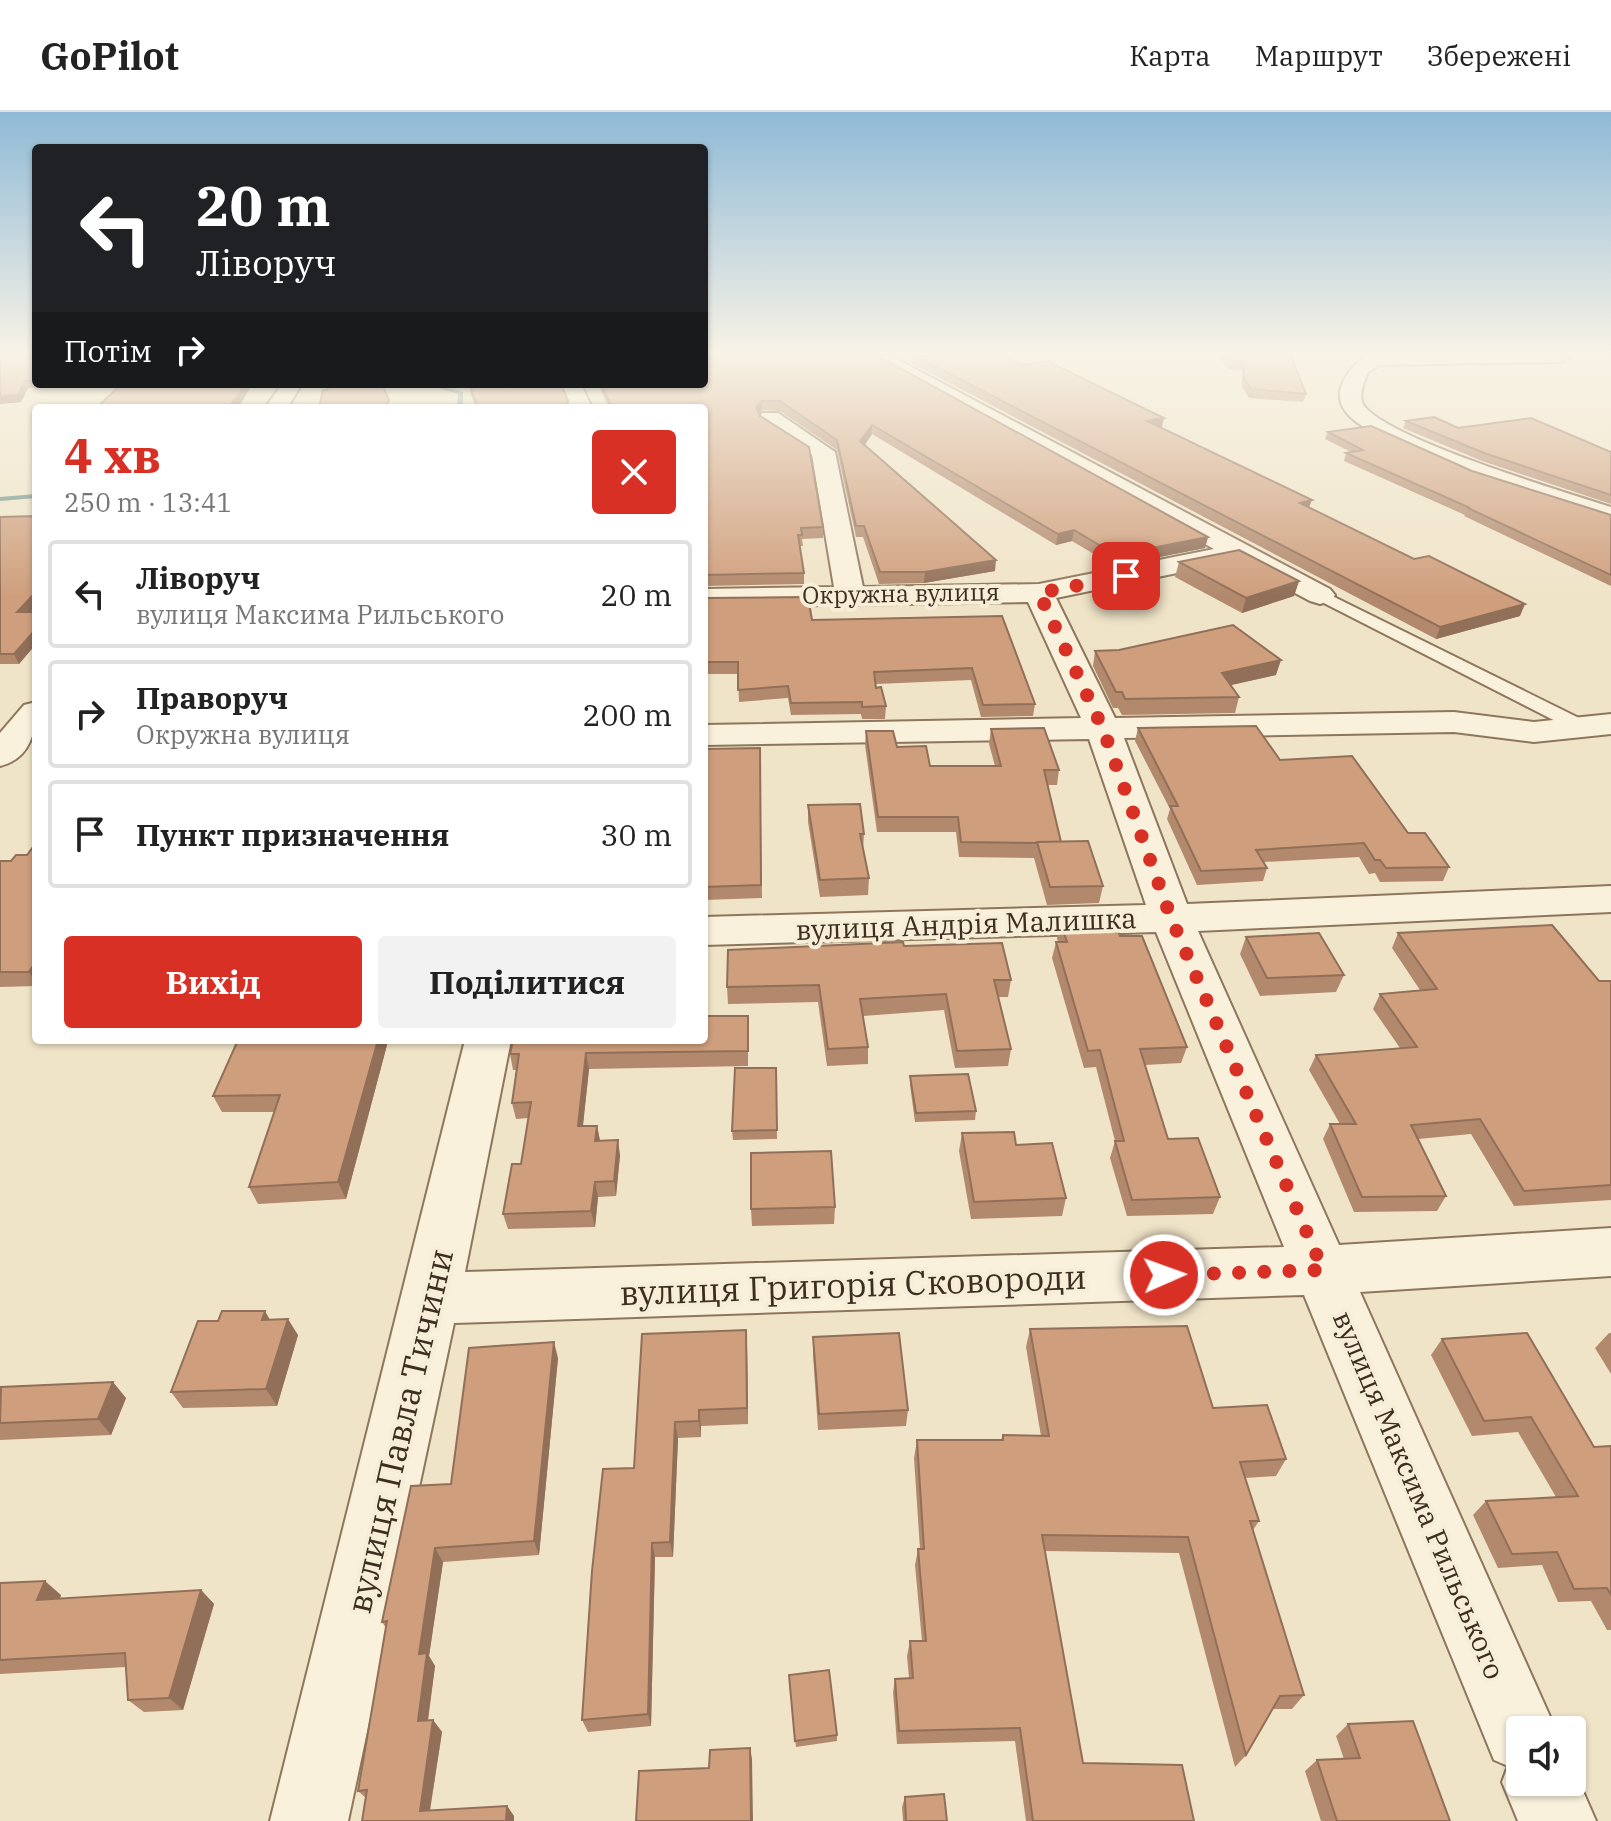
<!DOCTYPE html>
<html lang="uk">
<head>
<meta charset="utf-8">
<style>
  :root { --surface:#fff; --page:#f2f2f2; --text:#222; --muted:#767676; --line:#e0e0e0; --accent:#d93025 }
  body { margin:0; font-family:"IBM Plex Serif",serif; background:var(--page); color:var(--text); height:100vh; display:flex; flex-direction:column; font-size:30px; white-space:nowrap }
  * { box-sizing:border-box; margin:0 }
  p { font-size:26px; color:var(--muted) }
  .icon { flex:none; width:44px; height:44px; fill:none; stroke:currentColor; stroke-width:2; stroke-linecap:round; stroke-linejoin:round }
  .map { position:relative; flex:1; overflow:hidden }
  .side { position:absolute; left:32px; top:292px; width:676px; height:640px; display:flex; flex-direction:column; background:var(--surface); border-radius:8px; box-shadow:0 2px 6px #0004 }
  .side>* { flex:none }
  .hud { position:absolute; left:32px; top:32px; width:676px; height:244px; border-radius:8px; box-shadow:0 2px 6px #0004; background:#202124; color:#fff; overflow:hidden }
  .tools { position:absolute; left:1506px; top:1604px; display:grid; gap:16px }
  .tools a { display:grid; place-items:center; width:80px; height:80px; border-radius:8px; background:var(--surface); box-shadow:0 2px 6px #0004; font-size:40px }
  .pin { position:absolute; display:grid; place-items:center; width:68px; height:68px; color:#fff; margin:-34px; border-radius:16px; box-shadow:0 4px 12px #0006 }
  .me { position:absolute; width:88px; margin:-44px; rotate:88deg; stroke-linejoin:round; filter:drop-shadow(0 0 6px #0008) }
  .turn { display:flex; align-items:center; gap:28px; height:168px; padding:0 32px; font-size:36px }
  .turn .icon { width:104px; height:104px; stroke-width:2.5 }
  .turn b { display:block; font-size:56px; line-height:68px }
  .then { display:flex; align-items:center; height:76px; padding:0 32px; background:#0003; gap:16px; font-size:30px }
  .round { display:grid; place-items:center; flex:none; width:84px; height:84px; border-radius:8px; background:var(--page) }
  .summary { display:flex; align-items:center; justify-content:space-between; height:136px; padding:0 32px }
  h1 { font-size:48px; font-weight:700; line-height:60px; color:var(--accent) }
  .action { display:flex; gap:16px; margin-top:auto; padding:16px 32px }
  .action a { flex:1; height:92px; border-radius:8px; background:var(--accent); color:#fff; font-size:32px; font-weight:700; line-height:92px; text-align:center }
  .action a+a { background:var(--page); color:var(--text) }
  ul { padding:0; list-style:none }
  li { display:flex; align-items:center; gap:24px; height:108px; margin:0 16px 12px; padding:0 16px; border:4px solid var(--line); border-radius:8px }
  li div { flex:1 }
  li b { display:block; font-size:30px }
  li em { font-style:normal }
  header { display:flex; align-items:center; gap:48px; box-sizing:border-box; height:112px; padding:0 40px; background:var(--surface); border-bottom:2px solid var(--line) }
  header strong { font-size:38px }
  nav { display:flex; gap:44px; margin-inline-start:auto; font-size:28px }
  .map>svg:first-child { display:block }
</style>
</head>
<body>
<header>
<strong>GoPilot</strong>
<nav><a>Карта</a><a>Маршрут</a><a>Збережені</a></nav>
</header>
<div class="map">
<svg width="1611" height="1709" viewBox="0 0 1611 1709">
  <rect width="100%" height="100%" fill="#f0e4c8"/>
  <g fill="none" stroke-linecap="round" stroke-linejoin="round">
    <g fill="#6f938a" fill-rule="evenodd">
      <path d="M425,272H434L463,280V296H457L458,282Z"/>
      <path d="M36,382V386L0,389V385Z"/>
    </g>
    <defs>
      <path id="service" d="M1320,478L1589,611L1591,615L1589,619H1575L1314,486V480Z"/>
      <g id="minor">
        <path d="M867,244H891L1330,477L1335,483L1330,489L1320,492L1310,489L1235,449L1056,486L1115,606L1454,600L1534,610L1611,602V622L1534,630L1454,620L1124,626L1187,792L1611,774V800L1198,819L1339,1133L1611,1116V1164L1360,1180L1556,1618H1520V1670H1572V1654L1596,1709H1518L1502,1670L1508,1654L1494,1648L1304,1183L454,1211L348,1709H270L465,928H511L465,1160L1284,1135L1156,820L704,833V805L1146,793L1089,627L704,633V613L1081,606L1028,490L704,495V477L834,475L812,343L762,311L759,306L762,301H778L835,340L863,475L1039,472L1214,437Z"/>
        <path d="M1367,244H1571L1562,250L1380,253L1368,260C1364,270 1357,286 1365,295C1394,329 1562,379 1611,395V411C1561,398 1373,336 1346,300C1330,280 1349,255 1367,244Z"/>
        <path d="M561,272H581L592,296H570Z"/>
      </g>
      <g id="tertiary">
        <path d="M282,272H302L287,296H265Z"/>
        <path d="M36,590C36,618 32,646 0,654V621L24,593Z"/>
      </g>
    </defs>
    <use href="#service" stroke="#8d765c" stroke-width="4"/>
    <use href="#minor" stroke="#8d765c" stroke-width="4"/>
    <use href="#tertiary" stroke="#8d765c" stroke-width="4"/>
    <use href="#service" fill="#faf1dc" fill-rule="evenodd"/>
    <use href="#minor" fill="#faf1dc" fill-rule="evenodd"/>
    <use href="#tertiary" fill="#faf1dc" fill-rule="evenodd"/>
  </g>
  <g fill="#b2896c">
    <path d="M0,244H36V272H89L88,274L28,276L21,290L0,292Z"/>
    <path d="M704,244L1208,425L1205,436L1114,454L1072,429L1056,433L872,322L865,333L995,459L924,471L879,472L863,425H856L837,338L780,299L762,298L759,301L823,415V426L802,427L803,434H800L804,461V472L704,474V296H609L598,272H704Z"/>
    <path d="M898,244H1005L1162,315L1160,316L1309,395L1520,504L1436,527Z"/>
    <path d="M1219,244H1291L1306,282L1303,290L1249,286L1242,275V258L1228,257Z"/>
    <path d="M469,272H561L476,296L471,283Z"/>
    <path d="M1406,309L1611,340V392L1482,349L1403,316Z"/>
    <path d="M1328,320L1472,359L1611,403V474L1464,404L1465,403L1344,349L1346,341L1351,340L1325,327Z"/>
    <path d="M0,405L31,500H36V532L19,552H0Z"/>
    <path d="M1179,450L1299,469L1294,484L1242,501L1175,465Z"/>
    <path d="M704,486L812,508L1002,504L1035,592L1033,604L981,605L971,568L876,572V576L886,594L885,607H862L861,602L791,603L788,586L739,590L738,562H704Z"/>
    <path d="M1095,539L1276,563L1230,573L1239,585L1235,601L1122,603L1118,596H1113L1093,554Z"/>
    <path d="M1138,616L1280,648L1408,721L1449,755L1443,769L1380,770L1375,761L1369,762L1359,745L1264,750L1267,756L1263,769L1197,773L1167,707L1170,697L1135,629Z"/>
    <path d="M991,617L1059,658L1057,673H1047L1061,730L1103,774L1099,791L1047,793L1034,746L959,745L956,720H877L865,633L866,619L897,635L930,654H995L989,632Z"/>
    <path d="M760,636L762,786L704,788V637Z"/>
    <path d="M808,693L864,722L863,738L869,766L868,783L820,785L808,710Z"/>
    <path d="M36,731V874L0,875V749H11L27,743Z"/>
    <path d="M1060,809L1120,824L1187,935L1181,951L1145,953L1168,1027L1220,1085L1213,1102L1127,1104L1110,1046L1115,1029L1096,955L1084,956L1052,846L1056,830H1058L1057,826Z"/>
    <path d="M1398,821L1599,869H1611V1088L1514,1094L1471,1022L1418,1027L1446,1084L1437,1099L1354,1100L1323,1027L1330,1012H1340L1309,958L1316,943L1400,936L1373,897L1380,882L1420,878L1392,836Z"/>
    <path d="M1246,825L1344,863L1336,880L1260,884L1240,842Z"/>
    <path d="M904,834L1011,868L1008,885H998L1011,937L1008,954L955,956L944,898L863,904L868,935V952L827,954L818,890L728,892L727,875Z"/>
    <path d="M748,904V954L589,957L583,1014H597L600,1028L620,1043L616,1084L598,1085L595,1115L508,1117L503,1102L521,1052L529,1006L516,1007L512,991L516,958H513L510,942Z"/>
    <path d="M238,928H385L387,933L346,1087L258,1092L249,1075L274,1000H222L213,984Z"/>
    <path d="M776,956L777,1027L733,1028L732,1019Z"/>
    <path d="M910,964L976,999L975,1008L915,1010L910,973Z"/>
    <path d="M962,1021L1016,1033L1066,1086L1062,1104L971,1107L959,1039Z"/>
    <path d="M835,1095L834,1112L752,1114L751,1097Z"/>
    <path d="M270,1207L298,1223L277,1294L183,1296L171,1280Z"/>
    <path d="M1030,1217L1213,1296L1286,1347L1276,1364L1245,1366L1259,1409L1253,1418L1304,1583L1292,1597H1272L1246,1643L1235,1655L1179,1441L1045,1439L1083,1651L1194,1709H1026L1015,1629L897,1632L893,1580L895,1567L909,1566L907,1544L910,1529H922L915,1453L918,1437H920L914,1346L917,1328H1001L1003,1323L1041,1324L1026,1235Z"/>
    <path d="M1609,1221H1611V1262L1595,1236Z"/>
    <path d="M813,1225L908,1298L906,1314L818,1318L813,1242Z"/>
    <path d="M1442,1227L1594,1335L1611,1334V1518H1607L1591,1489L1558,1490L1542,1453L1498,1456L1473,1403L1486,1389L1556,1385L1518,1320L1472,1324L1431,1243Z"/>
    <path d="M747,1235L748,1312L701,1314V1325L678,1326L673,1445H655L651,1614L588,1620L582,1608L634,1356Z"/>
    <path d="M558,1246L539,1443L443,1450L429,1544L435,1554L428,1609L433,1608L442,1620L430,1699L507,1694L514,1704L362,1709L366,1686L358,1679L386,1516L382,1510L451,1372Z"/>
    <path d="M0,1276L126,1286L111,1323L0,1328Z"/>
    <path d="M0,1471L61,1483L60,1487L201,1478L214,1492L183,1598L144,1600L128,1588L126,1555L0,1562Z"/>
    <path d="M789,1570L837,1623V1629L796,1635Z"/>
    <path d="M1348,1612L1450,1709H1321L1305,1659L1317,1648L1344,1647L1336,1624Z"/>
    <path d="M905,1685L947,1709H903L902,1695Z"/>
  </g>
  <g fill="#916f58">
    <path d="M25,269L28,276L21,290L0,292V284Z"/>
    <path d="M245,272H252L242,290L237,296H228Z"/>
    <path d="M762,289V298L756,304V295Z"/>
    <path d="M1164,306L1162,315L1145,319L1147,309Z"/>
    <path d="M872,313V322L860,339V329Z"/>
    <path d="M1312,388L1308,398L1300,391Z"/>
    <path d="M1074,418L1072,429L1056,433L1058,422Z"/>
    <path d="M1208,425L1205,436L1114,454L1116,443Z"/>
    <path d="M996,448L995,459L924,471L925,460Z"/>
    <path d="M1299,469L1294,484L1242,501L1246,486Z"/>
    <path d="M36,480V494L21,510L17,500Z"/>
    <path d="M1525,492L1520,504L1436,527L1440,515Z"/>
    <path d="M36,517V532L19,552L14,542Z"/>
    <path d="M1281,548L1276,563L1218,576L1222,561Z"/>
    <path d="M36,849V871L29,860Z"/>
    <path d="M378,928H385L387,933L346,1087L338,1070Z"/>
    <path d="M586,941L589,957L581,1030L578,1014Z"/>
    <path d="M597,1014L600,1029H595Z"/>
    <path d="M618,1028L620,1043L616,1084L614,1069Z"/>
    <path d="M595,1070L598,1085L595,1115L591,1099Z"/>
    <path d="M265,1199L274,1215L262,1208Z"/>
    <path d="M288,1207L298,1223L277,1294L266,1277Z"/>
    <path d="M746,1218L747,1235L748,1312L747,1296Z"/>
    <path d="M554,1230L558,1246L539,1443L534,1429Z"/>
    <path d="M113,1270L126,1286L111,1323L98,1307Z"/>
    <path d="M699,1298L701,1314V1325L699,1309Z"/>
    <path d="M675,1310L678,1326L673,1445L670,1430Z"/>
    <path d="M652,1431L655,1445L651,1614L648,1602Z"/>
    <path d="M435,1436L443,1450L429,1544L435,1554L426,1621L418,1609L419,1542Z"/>
    <path d="M45,1469L61,1483L54,1502L37,1488Z"/>
    <path d="M201,1478L214,1492L183,1598L169,1586Z"/>
    <path d="M433,1608L442,1620L428,1709L420,1699Z"/>
    <path d="M750,1636L752,1647L753,1709H751Z"/>
    <path d="M507,1694L514,1704V1709H506Z"/>
  </g>
  <g fill="#cf9f7d" stroke="#916f58" stroke-width="2">
    <path d="M0,244H36V268L25,269L18,283L0,284Z"/>
    <path d="M704,244H878L1208,425L1116,443L1074,418L1058,422L872,313L860,329L996,448L925,460H880L864,414H856L837,328L780,289H762L756,295L760,304L809,335L823,415L801,416L802,423H798L804,461L704,463V296H612L601,272H704Z"/>
    <path d="M915,244H1005L1022,253L1047,249L1164,306L1147,309L1312,388L1300,391L1414,447L1429,444L1525,492L1440,515Z"/>
    <path d="M1226,244H1291L1306,282L1251,277L1244,267V250L1230,249Z"/>
    <path d="M122,272H245L239,282L228,296H96Z"/>
    <path d="M330,272H382L389,288L386,296H319L323,278H327Z"/>
    <path d="M469,272H561L568,289L567,296H477L476,290Z"/>
    <path d="M1434,305L1458,316L1531,306L1611,340V383L1484,341L1406,309Z"/>
    <path d="M1371,314L1472,359L1611,403V463L1468,396H1470L1346,341L1363,338L1328,320Z"/>
    <path d="M36,404V480L17,500H36V517L14,542H0V405Z"/>
    <path d="M1239,438L1299,469L1246,486L1179,450Z"/>
    <path d="M808,485L812,508L1002,504L1035,592L983,593L972,556L874,560L876,576L881,575L886,594L862,595V590L791,591L788,574L738,578V550H704V486Z"/>
    <path d="M1233,513L1281,548L1222,561L1239,585L1125,587L1122,580H1116L1095,539L1119,538Z"/>
    <path d="M1256,614L1280,648L1352,644L1408,721H1425L1449,755L1386,756L1380,748H1375L1364,731L1256,738L1267,756L1201,759L1170,694H1178L1138,616Z"/>
    <path d="M1044,616L1059,658H1044L1061,730H1037V731L961,730L958,705H878L866,619H893L897,635L926,634L930,654H1001L991,617Z"/>
    <path d="M760,636L761,773L704,775V637Z"/>
    <path d="M860,692L864,722H860L869,766L820,768L808,693Z"/>
    <path d="M1088,729L1103,774L1050,775L1037,730Z"/>
    <path d="M36,731V849L29,860H0V749H11L16,743H27Z"/>
    <path d="M1114,808L1120,824H1142L1187,935L1140,937L1168,1027L1198,1026L1220,1085L1132,1088L1115,1029H1124L1100,938L1088,939L1056,830H1067L1060,809Z"/>
    <path d="M1552,813L1599,869H1611V1073L1524,1079L1480,1007L1411,1013L1446,1084L1362,1085L1330,1012H1356L1316,943L1417,935L1380,882L1437,877L1398,821Z"/>
    <path d="M1319,821L1344,863L1267,866L1246,825Z"/>
    <path d="M903,830L904,834L1002,831L1011,868H994L1011,937L957,939L946,882L860,887L868,935L828,937L819,873L727,875L728,838Z"/>
    <path d="M704,904H748V939L586,941L578,1014H597L595,1029L618,1028L614,1069L595,1070L591,1099L503,1102L512,1052H521L531,990L512,991L519,942H510L513,928H704Z"/>
    <path d="M238,928H378L338,1070L249,1075L280,983L213,984Z"/>
    <path d="M735,956H776L777,1018L732,1019Z"/>
    <path d="M968,962L976,999L916,1001L910,964Z"/>
    <path d="M1014,1020L1016,1033L1052,1031L1066,1086L974,1090L962,1021Z"/>
    <path d="M831,1039L835,1095L751,1097V1041Z"/>
    <path d="M222,1199H265L262,1208L288,1207L266,1277L171,1280L198,1209H218Z"/>
    <path d="M1187,1214L1213,1296L1267,1293L1286,1347L1240,1350L1259,1409H1250L1304,1583L1280,1584L1246,1643L1188,1425L1042,1423L1083,1651L1182,1653L1194,1709H1033L1020,1616L899,1619L895,1567L913,1566L910,1529H926L918,1437H924L917,1328H1003V1323L1049,1324L1030,1217Z"/>
    <path d="M746,1218L747,1296L699,1298V1309L675,1310L670,1430L652,1431L648,1602L582,1608L592,1459L603,1357L634,1356L642,1222Z"/>
    <path d="M899,1221L908,1298L819,1302L813,1225Z"/>
    <path d="M1527,1221L1594,1335L1611,1334V1483L1607,1476L1574,1477L1557,1440L1512,1442L1486,1389L1578,1384L1531,1305L1484,1309L1442,1227Z"/>
    <path d="M554,1230L534,1429L435,1436L419,1542L427,1541L418,1609L433,1608L420,1699L507,1694L506,1709H362L367,1678L358,1679L387,1509L382,1510L411,1374L451,1372L469,1236Z"/>
    <path d="M113,1270L98,1307L0,1311L1,1275Z"/>
    <path d="M45,1469L37,1488L201,1478L169,1586L128,1588L125,1541L0,1548V1471Z"/>
    <path d="M829,1558L837,1623L795,1629L789,1563Z"/>
    <path d="M1413,1609L1450,1709H1337L1317,1648L1360,1646L1348,1612Z"/>
    <path d="M750,1636L751,1709H636L639,1659L709,1656L710,1638Z"/>
    <path d="M944,1682L947,1709H906L905,1685Z"/>
  </g>
  <linearGradient id="sky" x2="0" y2="1"><stop stop-color="#8fbad6"/><stop offset="0.5" stop-color="#f8f3e6"/><stop offset="1" stop-color="#f8f3e6" stop-opacity="0"/></linearGradient>
  <rect width="1611" height="484" fill="url(#sky)"/>
  <g fill="none" stroke-linecap="round" stroke-linejoin="round">
    <path stroke="#d93025" stroke-width="14" stroke-dasharray="0 25.2" d="M1126,464L1039,481L1103,617L1171,806L1323,1158L1164,1163"/>
  </g>
  <g text-anchor="middle" stroke-width="8" stroke-linejoin="round" paint-order="stroke">
    <g font-size="24" fill="#3d2e20" stroke="#f7eed8">
      <text transform="translate(901 482) rotate(-1)" y="8">Окружна вулиця</text>
    </g>
    <g font-size="28" fill="#3d2e20" stroke="#f7eed8">
      <text transform="translate(966 812) rotate(-2)" y="10">вулиця Андрія Малишка</text>
      <text transform="translate(1419 1383) rotate(67)" y="10">вулиця Максима Рильського</text>
    </g>
    <g font-size="34" fill="#3d2e20" stroke="#f7eed8">
      <text transform="translate(853 1173) rotate(-2)" y="12">вулиця Григорія Сковороди</text>
      <text transform="translate(400 1319) rotate(-77)" y="12">вулиця Павла Тичини</text>
    </g>
  </g>
</svg>
<div class="tools">
<a><svg class="icon" aria-label="sound" viewBox="0 0 24 24"><path d="M4 9h4l5-4v14l-5-4H4zM17 9q2 3 0 6"/></svg></a>
</div>
<div class="pin" style="left:1126px;top:464px;background:#d93025"><svg class="icon" aria-label="arrive" viewBox="0 0 24 24"><path d="M6 21V4h12l-3 4 3 4H6"/></svg></div>
<svg class="me" style="left:1164px;top:1163px" viewBox="-20 -20 40 40"><circle r="17" fill="#d93025" stroke="#fff" stroke-width="3"/><path d="M0-11L8 9 0 5-8 9z" fill="#fff"/></svg>
<div class="hud">
<div class="turn"><svg class="icon" aria-label="left" viewBox="0 0 24 24"><path d="M17 20v-9H6M10 6l-5 5 5 5"/></svg><div><b>20 m</b>Ліворуч</div></div>
<div class="then">Потім<svg class="icon" aria-label="right" viewBox="0 0 24 24"><path d="M7 20v-9h11M14 6l5 5-5 5"/></svg></div>
</div>
<section class="side">
<div class="summary"><div><h1>4 хв</h1><p>250 m · 13:41</p></div><a class="round" style="background:#d93025;color:#fff"><svg class="icon" aria-label="close" viewBox="0 0 24 24"><path d="M6 6l12 12M18 6L6 18"/></svg></a></div>
<ul>
<li><svg class="icon" aria-label="left" viewBox="0 0 24 24"><path d="M17 20v-9H6M10 6l-5 5 5 5"/></svg><div><b>Ліворуч</b><p>вулиця Максима Рильського</p></div><em>20 m</em></li>
<li><svg class="icon" aria-label="right" viewBox="0 0 24 24"><path d="M7 20v-9h11M14 6l5 5-5 5"/></svg><div><b>Праворуч</b><p>Окружна вулиця</p></div><em>200 m</em></li>
<li><svg class="icon" aria-label="arrive" viewBox="0 0 24 24"><path d="M6 21V4h12l-3 4 3 4H6"/></svg><div><b>Пункт призначення</b></div><em>30 m</em></li>
</ul>
<div class="action"><a>Вихід</a><a>Поділитися</a></div>
</section>
</div>
</body>
</html>
